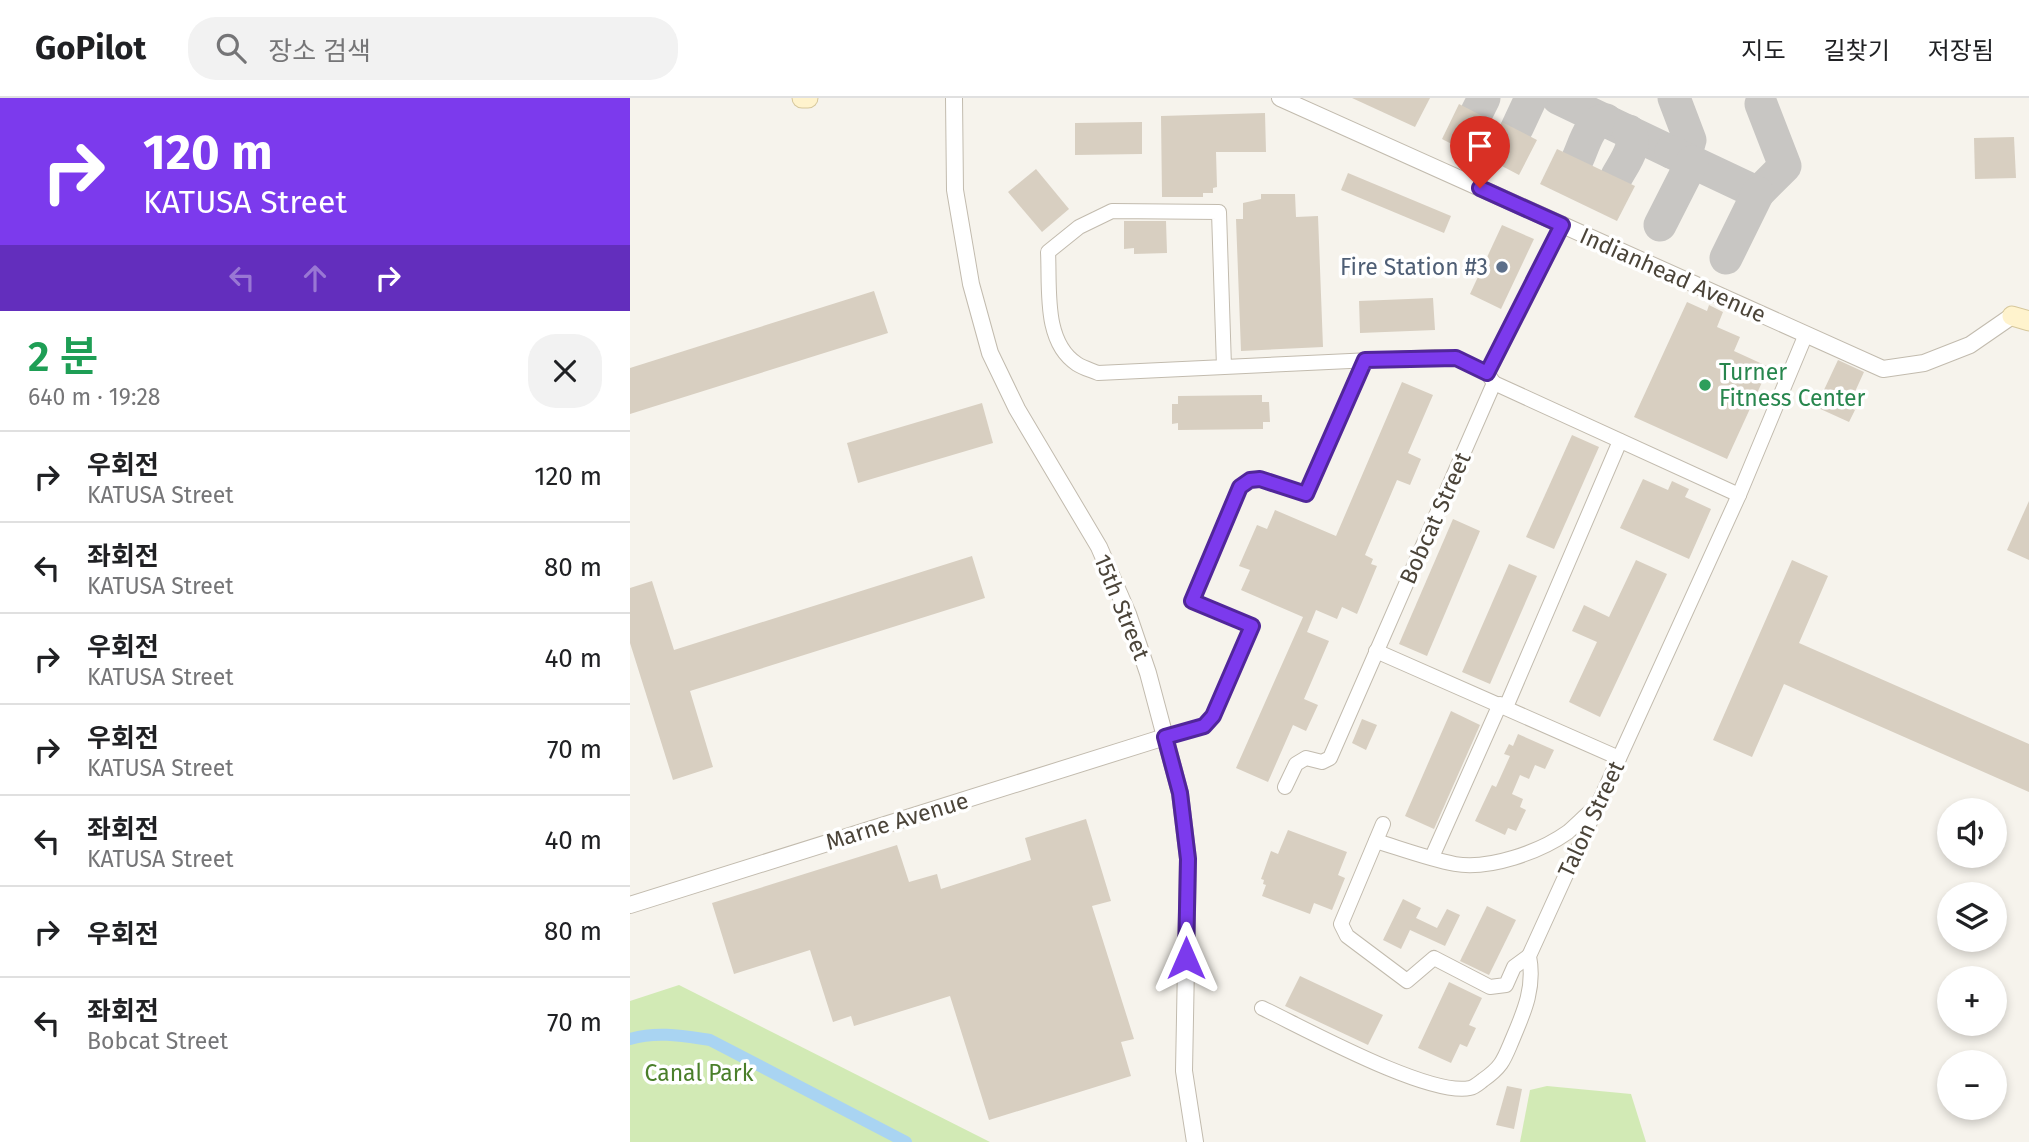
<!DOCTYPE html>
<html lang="ko">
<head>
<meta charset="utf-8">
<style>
  :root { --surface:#fff; --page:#f2f2f2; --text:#202124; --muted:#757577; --line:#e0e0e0 }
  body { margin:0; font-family:"Fira Sans","Noto Sans KR",sans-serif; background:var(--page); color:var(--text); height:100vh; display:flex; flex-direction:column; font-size:26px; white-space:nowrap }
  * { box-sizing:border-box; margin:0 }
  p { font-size:23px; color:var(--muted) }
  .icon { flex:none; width:38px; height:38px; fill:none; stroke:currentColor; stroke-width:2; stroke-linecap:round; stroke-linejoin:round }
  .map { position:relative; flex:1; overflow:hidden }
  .drawer { display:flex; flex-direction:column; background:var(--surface); width:630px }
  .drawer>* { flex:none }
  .banner { background:#7c3aed; color:#fff; overflow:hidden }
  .controls { position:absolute; left:1307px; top:700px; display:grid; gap:14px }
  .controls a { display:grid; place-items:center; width:70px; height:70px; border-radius:50%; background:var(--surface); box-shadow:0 4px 10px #0003; font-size:35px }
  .pin { position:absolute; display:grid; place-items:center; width:60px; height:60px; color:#fff; margin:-72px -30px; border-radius:50% 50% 50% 0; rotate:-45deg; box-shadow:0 0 7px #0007 }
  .pin .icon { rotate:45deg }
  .me { position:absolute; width:77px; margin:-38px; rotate:0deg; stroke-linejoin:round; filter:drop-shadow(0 0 5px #0008) }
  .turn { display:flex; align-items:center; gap:24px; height:147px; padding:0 28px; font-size:32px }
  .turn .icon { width:91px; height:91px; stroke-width:2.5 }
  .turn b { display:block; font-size:49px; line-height:60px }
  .lanes { display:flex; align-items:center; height:66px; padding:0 28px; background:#0003; justify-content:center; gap:35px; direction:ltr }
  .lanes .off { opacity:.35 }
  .round { display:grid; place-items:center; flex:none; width:74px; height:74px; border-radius:28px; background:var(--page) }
  .overview { display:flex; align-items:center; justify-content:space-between; height:119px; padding:0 28px }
  h1 { font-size:42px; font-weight:600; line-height:52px; color:#1e9e55 }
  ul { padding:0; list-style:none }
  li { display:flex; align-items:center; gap:21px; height:91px; padding:0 28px; border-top:2px solid var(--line) }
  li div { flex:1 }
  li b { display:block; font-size:26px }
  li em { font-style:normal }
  header { display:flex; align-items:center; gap:42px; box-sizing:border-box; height:98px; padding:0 35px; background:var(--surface); border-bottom:2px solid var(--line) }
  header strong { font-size:33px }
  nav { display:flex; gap:38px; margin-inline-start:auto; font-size:24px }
  .search { width:490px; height:63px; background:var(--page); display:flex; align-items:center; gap:18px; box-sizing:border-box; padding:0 24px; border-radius:28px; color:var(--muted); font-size:26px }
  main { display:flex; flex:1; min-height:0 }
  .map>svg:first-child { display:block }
</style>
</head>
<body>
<header>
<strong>GoPilot</strong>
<div class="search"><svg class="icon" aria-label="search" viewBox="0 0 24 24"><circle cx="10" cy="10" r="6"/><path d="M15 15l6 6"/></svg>장소 검색</div>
<nav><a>지도</a><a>길찾기</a><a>저장됨</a></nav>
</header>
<main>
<section class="drawer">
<div class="banner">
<div class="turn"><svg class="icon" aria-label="right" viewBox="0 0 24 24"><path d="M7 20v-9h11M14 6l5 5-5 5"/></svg><div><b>120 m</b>KATUSA Street</div></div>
<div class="lanes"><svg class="icon off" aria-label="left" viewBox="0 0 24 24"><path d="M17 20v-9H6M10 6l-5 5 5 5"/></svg><svg class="icon off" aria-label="ahead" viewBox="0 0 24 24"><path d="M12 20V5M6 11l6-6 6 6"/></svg><svg class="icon" aria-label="right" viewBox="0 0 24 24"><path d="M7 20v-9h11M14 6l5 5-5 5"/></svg></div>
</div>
<div class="overview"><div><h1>2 분</h1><p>640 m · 19:28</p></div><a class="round"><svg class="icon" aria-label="close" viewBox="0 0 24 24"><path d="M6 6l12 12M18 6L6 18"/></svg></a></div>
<ul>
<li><svg class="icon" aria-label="right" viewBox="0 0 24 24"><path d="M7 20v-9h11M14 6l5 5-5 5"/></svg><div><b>우회전</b><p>KATUSA Street</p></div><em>120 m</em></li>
<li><svg class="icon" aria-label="left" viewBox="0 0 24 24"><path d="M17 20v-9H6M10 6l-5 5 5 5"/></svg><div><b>좌회전</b><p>KATUSA Street</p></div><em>80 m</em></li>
<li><svg class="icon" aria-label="right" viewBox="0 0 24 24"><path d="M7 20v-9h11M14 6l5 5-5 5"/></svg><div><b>우회전</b><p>KATUSA Street</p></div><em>40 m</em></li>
<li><svg class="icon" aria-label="right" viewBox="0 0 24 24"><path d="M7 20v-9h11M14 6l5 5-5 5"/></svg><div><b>우회전</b><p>KATUSA Street</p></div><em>70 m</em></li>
<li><svg class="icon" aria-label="left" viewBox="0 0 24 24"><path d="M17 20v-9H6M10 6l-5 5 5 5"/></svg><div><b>좌회전</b><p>KATUSA Street</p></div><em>40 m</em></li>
<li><svg class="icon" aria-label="right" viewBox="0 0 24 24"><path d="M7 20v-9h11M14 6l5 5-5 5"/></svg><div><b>우회전</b></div><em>80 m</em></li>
<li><svg class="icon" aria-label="left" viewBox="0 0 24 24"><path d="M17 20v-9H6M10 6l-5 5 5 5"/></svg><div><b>좌회전</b><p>Bobcat Street</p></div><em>70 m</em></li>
</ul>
</section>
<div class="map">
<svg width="1399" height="1044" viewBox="0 0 1399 1044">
  <rect width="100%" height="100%" fill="#f6f3ec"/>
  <g fill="#d2eab5">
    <path d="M49,887L360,1044H0V903Z"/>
    <path d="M917,988L1001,996L1016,1044H890L900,992Z"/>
  </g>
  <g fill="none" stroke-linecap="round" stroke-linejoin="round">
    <path stroke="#a9d4f2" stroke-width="12" d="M0,941C27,933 53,938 80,942L276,1044"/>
    <g stroke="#c8c6c3" stroke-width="33">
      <path d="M928,0L1041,54C1050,55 1058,53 1060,42L1044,0"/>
      <path d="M847,14L854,0"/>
      <path d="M887,30L901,0"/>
      <path d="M1041,54L1128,95L1155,68L1131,6"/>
      <path d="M948,60C954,47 960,22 976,22"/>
      <path d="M987,78C994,65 1009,46 999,33"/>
      <path d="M1030,127L1062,64"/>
      <path d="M1096,160L1128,95"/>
    </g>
  </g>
  <g fill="#d8cfc1">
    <path d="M722,0H800L785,29Z"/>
    <path d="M829,6L870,27L872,24L907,42L889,77L849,56L847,59L812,41Z"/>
    <path d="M635,15L636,54H586L587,89L583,90V95H573V99H532L531,18Z"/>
    <path d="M512,24V56L445,57V25Z"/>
    <path d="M1384,39L1386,80L1345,81L1344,40Z"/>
    <path d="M927,51L1005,88L987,123L910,86Z"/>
    <path d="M406,71L439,111L412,134L378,94Z"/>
    <path d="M718,75L821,118L814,135L711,92Z"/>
    <path d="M631,96H665L666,119L688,118L693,249L611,253L606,121H613V105L631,101Z"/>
    <path d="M494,123H536L537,155L504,156V150L494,151Z"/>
    <path d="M872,127L904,141L871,211L840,196Z"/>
    <path d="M244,193L258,235L0,316V270Z"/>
    <path d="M803,200L805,232L730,235L729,203Z"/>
    <path d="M1057,204L1077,213L1079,207L1093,214L1087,229L1110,239L1104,253L1139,269L1097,361L1004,319Z"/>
    <path d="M1208,262L1234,274L1218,309L1225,312L1219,324L1186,309Z"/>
    <path d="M772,284L803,297L778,355L791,361L780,387L767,382L735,457L743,461L741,466L747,468L727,516L712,509L707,521L686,512L677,534L699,543L674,601L688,607L676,633L663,627L638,684L606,670L673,519L611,492L620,472L609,468L627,427L637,431L645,412L706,438Z"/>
    <path d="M632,297V304H639L640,324H633V331L548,332V325L542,326V306H548V298Z"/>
    <path d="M352,305L363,345L228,385L217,345Z"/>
    <path d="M942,337L969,349L924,451L896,439Z"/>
    <path d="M1013,381L1038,392L1042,383L1059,391L1055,399L1081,411L1059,461L990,430Z"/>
    <path d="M1399,403V462L1377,452Z"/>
    <path d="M823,421L850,433L797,558L769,546Z"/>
    <path d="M342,458L355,500L60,593L83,669L43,682L0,545V490L22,483L44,552Z"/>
    <path d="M1006,462L1037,476L970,619L939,604L967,544L942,533L954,507L979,519Z"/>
    <path d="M1162,462L1198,478L1169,545L1399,646V694L1154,586L1122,659L1083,642Z"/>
    <path d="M879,466L907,478L860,586L832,574Z"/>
    <path d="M821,613L850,627L804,731L775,718Z"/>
    <path d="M732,621L747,627L736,652L722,645Z"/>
    <path d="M888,636L924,652L915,671L905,667L899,681L890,677L882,696L893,701L890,709L896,712L886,733L878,730L875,737L845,723L862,687L866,689L880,658L874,656L879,646L883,648Z"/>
    <path d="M456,721L481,803L462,808L504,941L491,944L501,978L359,1022L320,898L224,928L221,918L203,924L180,852L104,876L82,805L267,747L279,784L307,776L311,791L401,762L395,740Z"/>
    <path d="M658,732L717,754L708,777L715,780L702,812L684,805L680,816L632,798L636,787L633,786L634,782L631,781L641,753L648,756Z"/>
    <path d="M773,801L791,810L786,820L807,830L817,811L830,817L815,848L780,832L771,851L753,842Z"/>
    <path d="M857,808L886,822L859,877L830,863Z"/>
    <path d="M670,878L753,917L738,947L655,908Z"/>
    <path d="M819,884L852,900L839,927L846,930L837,949L830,946L821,965L788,950Z"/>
    <path d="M877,988L892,991L884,1031L866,1027Z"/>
  </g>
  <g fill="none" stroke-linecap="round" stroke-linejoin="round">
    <defs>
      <g id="minor">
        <path d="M594,269L589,114L482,113L449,129L418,154C420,190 413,244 447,266C453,270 461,272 468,275L805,259L826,260L857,275"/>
        <path d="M864,285L1109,397"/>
        <path d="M746,553L989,660"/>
        <path d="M876,609L990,343"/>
        <path d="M535,639L574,628L583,618L622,528L562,503L610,389L620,382L630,381L676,396L735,262"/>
        <path d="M655,689L666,666L676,660L692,664L700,660L864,285L857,275L932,127"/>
        <path d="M753,726L711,826L717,838L777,883L804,860L860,889L876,887L884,869L899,858"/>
        <path d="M746,743C772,751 799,761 825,766C859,772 910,754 938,734C946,727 954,719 962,712"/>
        <path d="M802,759L870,606"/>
        <path d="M632,910C674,930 799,999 840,990C845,989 849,985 853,982C873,968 874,961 883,940C895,912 905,888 899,858L1109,397L1176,236"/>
      </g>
      <g id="tertiary">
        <path d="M324,0L325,92L341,186L360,255L387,311L469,449L498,516L518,575L550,695L558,761L554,973L565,1044"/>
        <path d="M650,0L1253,271L1294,265L1340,247L1382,218"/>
        <path d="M0,807L535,639"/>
      </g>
      <g id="secondary">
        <path d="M172,0H178"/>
        <path d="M1382,218L1399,223"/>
      </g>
    </defs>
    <use href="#minor" stroke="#c2bbae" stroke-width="16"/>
    <use href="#tertiary" stroke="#c2bbae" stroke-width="18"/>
    <use href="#secondary" stroke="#d6c79b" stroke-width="21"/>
    <use href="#minor" stroke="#fff" stroke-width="14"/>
    <use href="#tertiary" stroke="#fff" stroke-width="16"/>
    <use href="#secondary" stroke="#fff3cd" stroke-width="19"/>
  </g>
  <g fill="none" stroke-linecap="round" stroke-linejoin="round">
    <defs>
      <path id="route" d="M556,860L558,761L550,695L535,639L574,628L583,618L622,528L562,503L610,389L620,382L630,381L676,396L735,262L826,260L857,275L932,127L850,90"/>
    </defs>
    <use href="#route" stroke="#51269a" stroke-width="18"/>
    <use href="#route" stroke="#7c3aed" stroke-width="12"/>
  </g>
  <circle fill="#5c6f8a" stroke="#fff" stroke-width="2.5" cx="872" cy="169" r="7"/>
  <circle fill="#2e9e5b" stroke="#fff" stroke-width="2.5" cx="1075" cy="287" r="7"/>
  <g text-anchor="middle" stroke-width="7" stroke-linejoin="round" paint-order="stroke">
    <g font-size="23" fill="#4e5e75" stroke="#fff" text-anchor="end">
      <text x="858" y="177">Fire Station #3</text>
    </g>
    <g font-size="23" fill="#4b4439" stroke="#fff">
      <text transform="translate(1043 177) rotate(24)" y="8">Indianhead Avenue</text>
      <text transform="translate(805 420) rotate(-66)" y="8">Bobcat Street</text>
      <text transform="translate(492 509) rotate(68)" y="8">15th Street</text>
      <text transform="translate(961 721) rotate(-65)" y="8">Talon Street</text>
      <text transform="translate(267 723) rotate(-17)" y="8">Marne Avenue</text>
    </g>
    <g font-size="23" fill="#27864d" stroke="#fff" text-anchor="start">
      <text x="1089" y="282">Turner<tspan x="1089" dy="26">Fitness Center</tspan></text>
    </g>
    <g font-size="23" fill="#4a7f2a" stroke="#fff">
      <text x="69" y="983">Canal Park</text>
    </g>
  </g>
</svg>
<div class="controls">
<a><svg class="icon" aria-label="sound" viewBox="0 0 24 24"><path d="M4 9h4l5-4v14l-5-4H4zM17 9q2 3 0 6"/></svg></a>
<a><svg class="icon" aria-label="layers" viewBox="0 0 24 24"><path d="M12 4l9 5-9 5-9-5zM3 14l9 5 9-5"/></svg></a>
<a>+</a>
<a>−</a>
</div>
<div class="pin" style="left:850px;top:90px;background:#d93025"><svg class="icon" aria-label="arrive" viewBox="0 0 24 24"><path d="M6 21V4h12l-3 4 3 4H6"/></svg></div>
<svg class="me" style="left:556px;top:860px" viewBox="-20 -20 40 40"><path d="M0-17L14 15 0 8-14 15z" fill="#7c3aed" stroke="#fff" stroke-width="4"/></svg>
</div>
</main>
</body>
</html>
